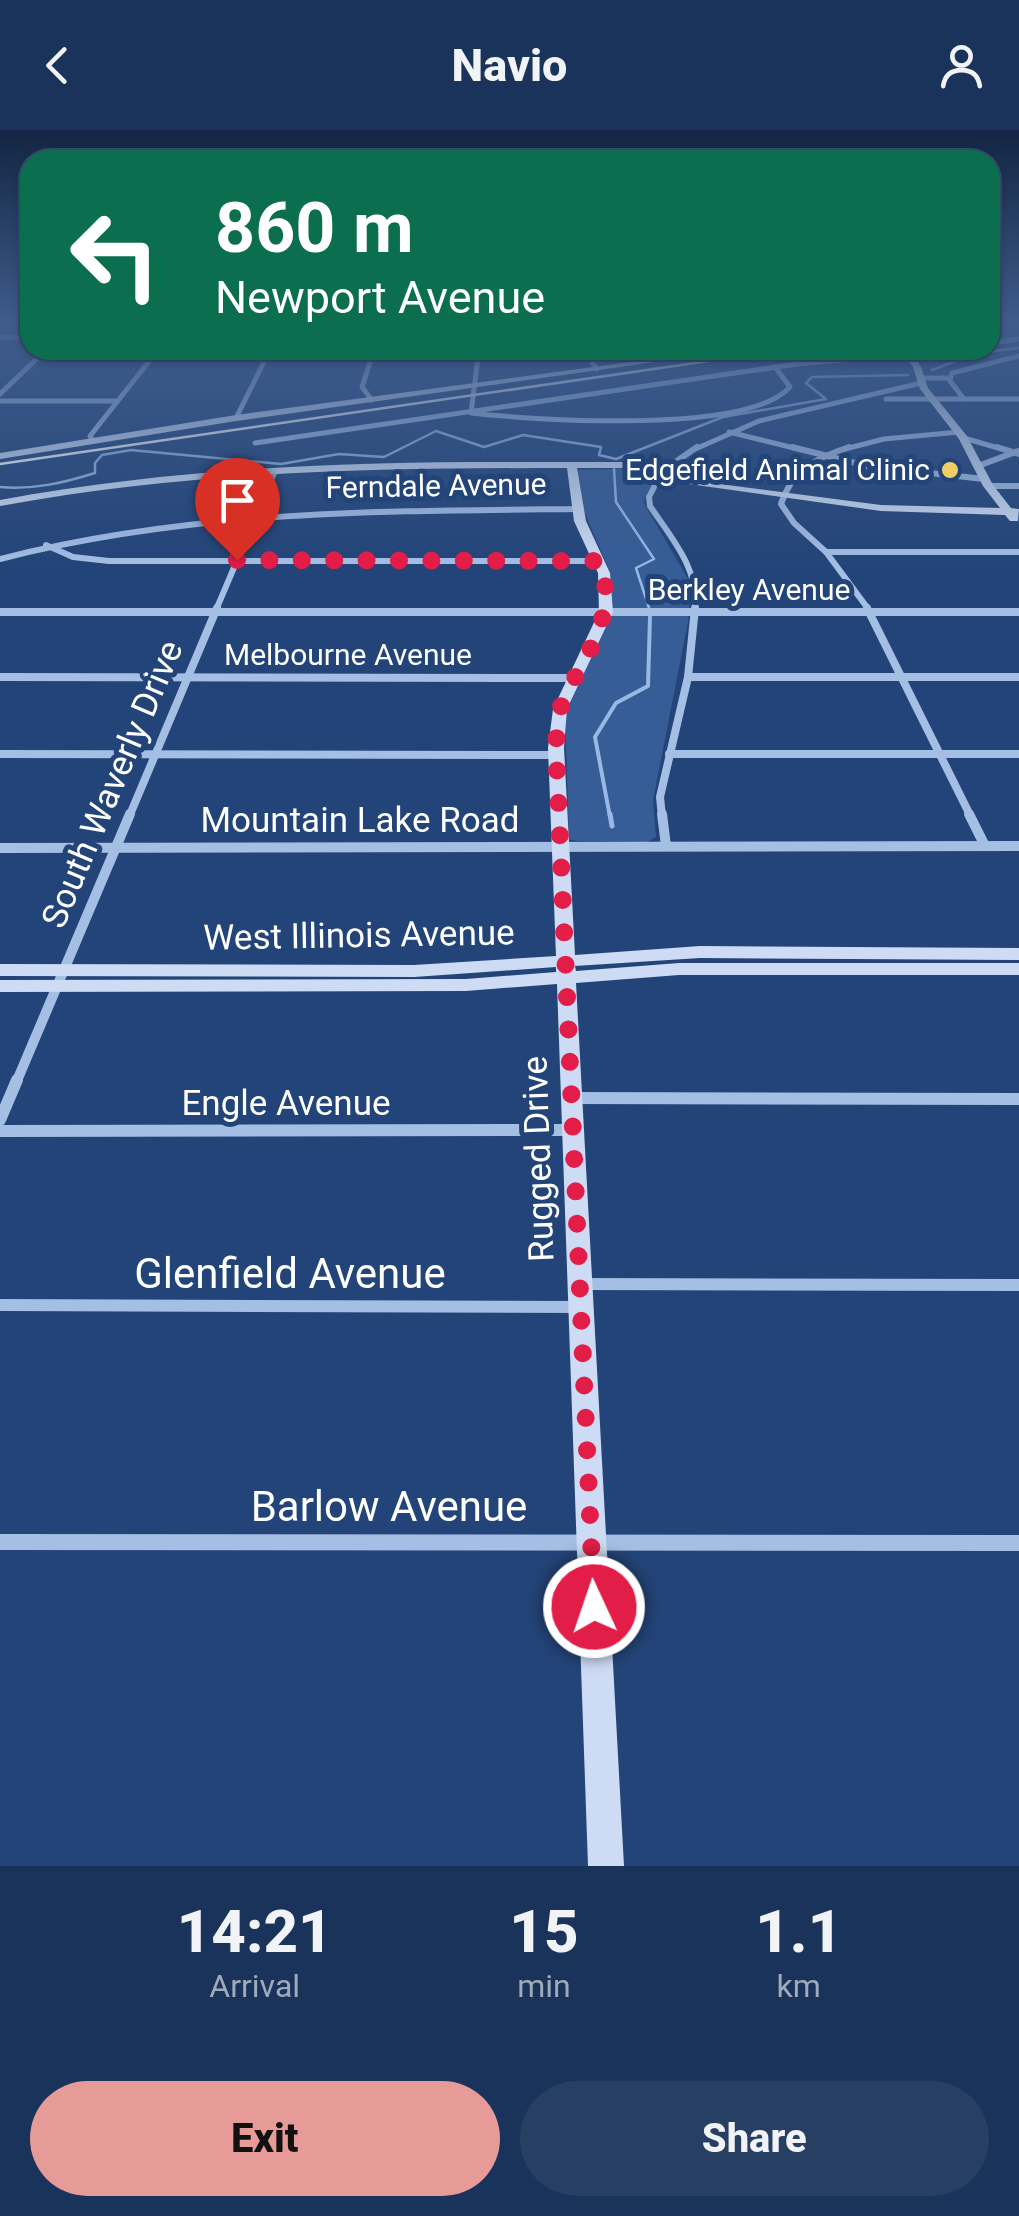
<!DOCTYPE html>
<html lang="en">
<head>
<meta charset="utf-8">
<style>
  :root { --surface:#1a335a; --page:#273f63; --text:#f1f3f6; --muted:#9faabb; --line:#384e70; --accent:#e69b98 }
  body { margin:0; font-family:Roboto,sans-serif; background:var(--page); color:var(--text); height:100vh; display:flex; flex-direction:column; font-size:38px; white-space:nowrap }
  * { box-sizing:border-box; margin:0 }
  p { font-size:32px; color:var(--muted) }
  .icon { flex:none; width:55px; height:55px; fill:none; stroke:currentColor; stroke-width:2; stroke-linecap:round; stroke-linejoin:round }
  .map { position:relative; height:1736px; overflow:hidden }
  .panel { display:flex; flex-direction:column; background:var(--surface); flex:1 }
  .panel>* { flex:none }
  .guide { position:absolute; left:20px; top:20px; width:980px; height:210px; border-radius:30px; box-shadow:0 2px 8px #0004,0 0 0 2px var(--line); background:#0b6e4f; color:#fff; overflow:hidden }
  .pin { position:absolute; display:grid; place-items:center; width:85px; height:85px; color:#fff; margin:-102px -42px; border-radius:50% 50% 50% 0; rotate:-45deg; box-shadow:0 0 10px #0007 }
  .pin .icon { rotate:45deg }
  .me { position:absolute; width:110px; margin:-55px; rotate:357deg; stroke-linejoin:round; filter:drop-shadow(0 0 8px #0008) }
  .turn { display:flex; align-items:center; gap:35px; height:210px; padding:0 30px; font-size:45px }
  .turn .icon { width:130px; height:130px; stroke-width:2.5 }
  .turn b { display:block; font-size:70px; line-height:85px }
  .eta { display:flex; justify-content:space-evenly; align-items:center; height:170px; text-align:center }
  .eta b { font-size:60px; font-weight:800; line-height:70px }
  .cta { display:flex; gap:20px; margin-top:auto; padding:20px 30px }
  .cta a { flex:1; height:115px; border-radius:60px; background:var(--accent); color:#111; font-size:40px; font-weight:800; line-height:115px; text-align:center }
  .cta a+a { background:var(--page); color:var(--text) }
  header { display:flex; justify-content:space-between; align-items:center; height:130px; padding:0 30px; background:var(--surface); font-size:45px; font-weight:800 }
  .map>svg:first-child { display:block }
</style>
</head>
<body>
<header><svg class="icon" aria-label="back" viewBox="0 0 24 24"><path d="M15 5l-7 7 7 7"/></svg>Navio<svg class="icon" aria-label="person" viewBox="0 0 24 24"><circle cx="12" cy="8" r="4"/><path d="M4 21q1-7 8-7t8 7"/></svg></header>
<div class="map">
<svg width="1019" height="1736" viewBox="0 0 1019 1736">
  <rect width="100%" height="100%" fill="#234478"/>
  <path fill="#365d96" d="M653,338L658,340L643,372L691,454L688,492L653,670L656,707L647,712L576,711L569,709L565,585L611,485L609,440L579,369L576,340Z"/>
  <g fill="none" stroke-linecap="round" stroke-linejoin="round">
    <g stroke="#98b8e5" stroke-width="2.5">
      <path d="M932,240L977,223L1019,218"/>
      <path d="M614,339L616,372L654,429L636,438L649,478"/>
      <path d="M0,357C33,360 63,353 95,343V333L102,325L131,320L281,334L339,324L384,327L436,301L484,317L523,305L601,317L599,325L616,329L723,287L826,269L806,253L812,247L908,245"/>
    </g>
    <path stroke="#98b8e5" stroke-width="4" d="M610,687L595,607L616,573L648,556L650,487"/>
    <path stroke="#98b8e5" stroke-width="5" d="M610,684L612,696"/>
    <g stroke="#a4bee4" stroke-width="5">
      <path d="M0,207H30"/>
      <path d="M990,213L1019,209"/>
      <path d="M479,220L471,283C534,290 747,305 790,257L775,237"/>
      <path d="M584,220L597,239"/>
      <path d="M920,248H949"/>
      <path d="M0,264L46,220"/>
      <path d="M886,269H1019"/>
      <path d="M964,269L950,251L952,243L1019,226"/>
      <path d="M372,270L362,257L374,220"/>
      <path d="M0,271H117"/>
      <path d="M236,288L270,220"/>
      <path d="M729,302L802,320"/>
      <path d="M964,308L1005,320"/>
      <path d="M93,311L90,306L158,220"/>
      <path d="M255,313L797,234L952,220"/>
      <path d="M693,320L759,291L921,253"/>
      <path d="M841,320L884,309L959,302"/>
    </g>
    <g stroke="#a4bee4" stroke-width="6">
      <path d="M792,317L867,336L984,349"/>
      <path d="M849,317C816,328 792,340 781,374L794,393L826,422L869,480"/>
      <path d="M997,317L1019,324"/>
      <path d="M671,335L697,317"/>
      <path d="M978,336L1018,321"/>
      <path d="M810,339L848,336"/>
      <path d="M658,349L649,367L650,376C672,409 699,438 695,480"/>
      <path d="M988,356H1019"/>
      <path d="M46,415L73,427L109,431H600"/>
      <path d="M826,422H1019"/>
      <path d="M0,429C190,380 382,381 577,379"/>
      <path d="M216,480L275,341"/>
    </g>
    <g stroke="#a4bee4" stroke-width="8">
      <path d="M867,478L971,687"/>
      <path d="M0,482H1019"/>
      <path d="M0,547L575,548"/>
      <path d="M688,547H1019"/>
      <path d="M0,624L557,625"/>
      <path d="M669,624H1019"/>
      <path d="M129,687L217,478"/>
      <path d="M662,687L660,667L688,547L695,478"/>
    </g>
    <g stroke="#a4bee4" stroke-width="10">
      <path d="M662,684L666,716"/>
      <path d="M969,684L985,716"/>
      <path d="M0,718L1019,716"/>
      <path d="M16,953L130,684"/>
    </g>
    <g stroke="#a4bee4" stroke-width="12">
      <path d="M570,968L1019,969"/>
      <path d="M0,990L17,950"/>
      <path d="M0,1001L571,1000"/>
      <path d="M580,1154L1019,1155"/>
      <path d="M0,1175L579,1177"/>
    </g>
    <path stroke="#a4bee4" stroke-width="16" d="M0,1412L1019,1413"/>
    <g fill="#cddcf4" fill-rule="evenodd">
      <path d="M719,220H741L236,291L0,329V323L236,285Z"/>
      <path d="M901,220H909L921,237L928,258L967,306L993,355L1011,378L1019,379L1018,391H1010L1005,385L881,381L653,349L658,346L881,375L1000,378L983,356L959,309L920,259L913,237Z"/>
      <path d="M503,332H671L676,335L671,338H577L586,391L610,443L613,482L567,579L564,618L575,825L700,816L1019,818V830L700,828L575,836L576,841L679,833H1019V845H679L576,853L624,1736H588L557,854L466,861L0,862V850L466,849L556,842V837L414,847L0,846V834L414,835L556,826L548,618L553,579L599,482L598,443L574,391L567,338C375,338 190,341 0,376V370C167,339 333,332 503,332Z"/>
    </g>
    <g stroke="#fff" stroke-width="2.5">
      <path d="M990,195L995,194"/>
      <path d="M0,334L784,220"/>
    </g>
  </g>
  <linearGradient id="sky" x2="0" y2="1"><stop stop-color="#132542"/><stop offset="0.44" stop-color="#3f5c8b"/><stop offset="1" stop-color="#3f5c8b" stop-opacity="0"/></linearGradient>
  <rect width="1019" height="437" fill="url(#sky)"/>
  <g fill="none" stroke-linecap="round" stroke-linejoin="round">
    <path stroke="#e11d48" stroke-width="18" stroke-dasharray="0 32.4" d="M237,430L600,431C620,490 581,527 560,579C556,591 557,605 556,618L594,1477"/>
  </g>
  <circle fill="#efce67" stroke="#234478" stroke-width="4" cx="950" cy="340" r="10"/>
  <g text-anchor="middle" stroke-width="10" stroke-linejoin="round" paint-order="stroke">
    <g font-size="30" fill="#fff" stroke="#234478" text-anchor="end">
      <text x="930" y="350">Edgefield Animal Clinic</text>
    </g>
    <g font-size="30" fill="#fff" stroke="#234478">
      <text transform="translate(436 356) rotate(-1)" y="10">Ferndale Avenue</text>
      <text x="749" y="470">Berkley Avenue</text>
      <text x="348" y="535">Melbourne Avenue</text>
    </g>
    <g font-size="35" fill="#fff" stroke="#234478">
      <text transform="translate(112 654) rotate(-67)" y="12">South Waverly Drive</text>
      <text x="360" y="702">Mountain Lake Road</text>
      <text transform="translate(359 805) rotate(-1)" y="12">West Illinois Avenue</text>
      <text x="286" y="985">Engle Avenue</text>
      <text transform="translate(538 1029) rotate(-92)" y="12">Rugged Drive</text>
    </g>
    <g font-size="42" fill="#fff" stroke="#234478">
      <text x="290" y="1158">Glenfield Avenue</text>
      <text x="389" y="1391">Barlow Avenue</text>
    </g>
  </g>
</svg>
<div class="pin" style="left:237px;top:430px;background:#d93025"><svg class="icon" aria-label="arrive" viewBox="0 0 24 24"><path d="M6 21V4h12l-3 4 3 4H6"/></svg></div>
<svg class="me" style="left:594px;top:1477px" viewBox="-20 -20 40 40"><circle r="17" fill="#e11d48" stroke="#fff" stroke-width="3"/><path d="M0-11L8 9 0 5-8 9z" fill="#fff"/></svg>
<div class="guide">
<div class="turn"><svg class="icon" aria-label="left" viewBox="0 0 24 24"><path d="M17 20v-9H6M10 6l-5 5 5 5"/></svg><div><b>860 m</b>Newport Avenue</div></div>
</div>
</div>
<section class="panel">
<div class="eta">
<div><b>14:21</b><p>Arrival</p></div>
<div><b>15</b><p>min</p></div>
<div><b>1.1</b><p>km</p></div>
</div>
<div class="cta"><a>Exit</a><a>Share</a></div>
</section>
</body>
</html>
